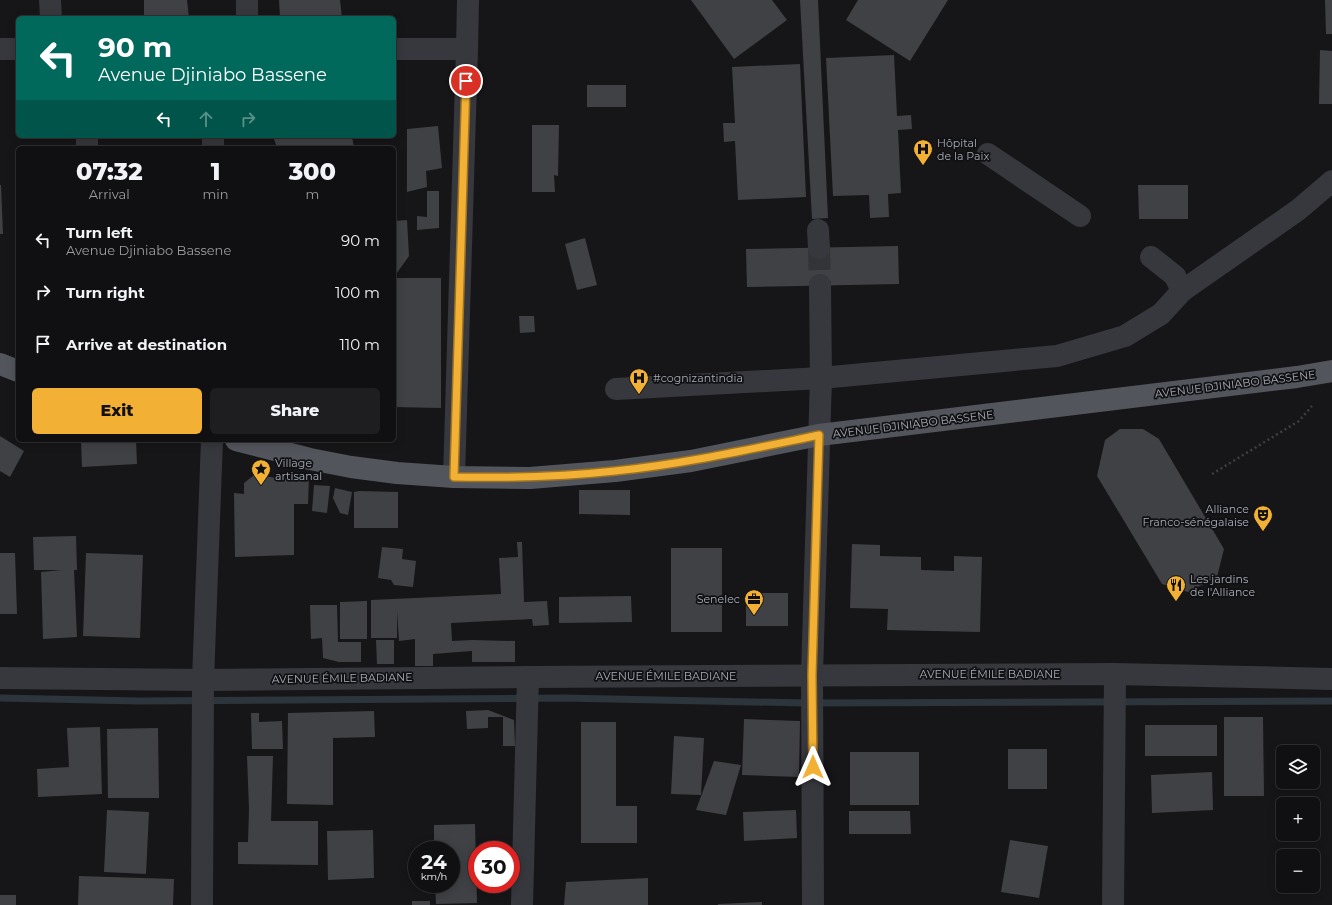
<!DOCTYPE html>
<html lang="en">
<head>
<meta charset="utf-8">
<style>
  :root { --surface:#101012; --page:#1e1e20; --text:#f1f3f6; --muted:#9c9d9f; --line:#303032; --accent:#f2b134 }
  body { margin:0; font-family:Montserrat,sans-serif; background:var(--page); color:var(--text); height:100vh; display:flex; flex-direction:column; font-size:15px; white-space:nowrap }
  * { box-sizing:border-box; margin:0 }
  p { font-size:13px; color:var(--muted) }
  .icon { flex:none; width:22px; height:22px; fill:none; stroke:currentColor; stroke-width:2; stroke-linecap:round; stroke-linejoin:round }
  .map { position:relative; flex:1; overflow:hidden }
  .side { position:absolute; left:16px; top:146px; width:380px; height:296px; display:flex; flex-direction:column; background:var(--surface); border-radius:6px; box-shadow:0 2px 10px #0003,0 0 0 1px var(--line) }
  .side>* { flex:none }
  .banner { position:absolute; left:16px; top:16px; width:380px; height:122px; border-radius:6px; box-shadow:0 2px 10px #0003,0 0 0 1px var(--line); background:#00695c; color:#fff; overflow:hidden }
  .buttons { position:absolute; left:1276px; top:745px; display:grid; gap:8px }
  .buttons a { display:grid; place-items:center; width:44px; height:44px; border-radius:6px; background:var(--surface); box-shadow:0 2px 10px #0003,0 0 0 1px var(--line); font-size:20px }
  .speed { position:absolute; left:408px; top:841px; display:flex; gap:8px; font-size:20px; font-weight:700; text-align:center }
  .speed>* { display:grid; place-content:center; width:52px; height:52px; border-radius:50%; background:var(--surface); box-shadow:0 2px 10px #0003,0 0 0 1px var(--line); line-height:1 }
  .speed small { font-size:10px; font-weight:400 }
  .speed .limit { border:6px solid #d22; background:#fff; color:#111 }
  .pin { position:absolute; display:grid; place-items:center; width:34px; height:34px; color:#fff; margin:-17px; border:2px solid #fff; border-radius:50%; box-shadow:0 1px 4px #0007 }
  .me { position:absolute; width:44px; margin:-22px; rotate:0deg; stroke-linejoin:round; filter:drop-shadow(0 0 3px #0008) }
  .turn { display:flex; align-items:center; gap:14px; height:84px; padding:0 16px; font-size:18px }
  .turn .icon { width:52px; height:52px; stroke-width:2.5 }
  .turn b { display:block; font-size:28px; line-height:34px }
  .lanes { display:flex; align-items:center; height:38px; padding:0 16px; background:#0003; justify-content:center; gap:20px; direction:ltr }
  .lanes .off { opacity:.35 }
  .eta { display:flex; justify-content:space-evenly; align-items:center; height:68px; text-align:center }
  .eta b { font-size:24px; font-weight:800; line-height:28px }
  .action { display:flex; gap:8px; margin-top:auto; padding:8px 16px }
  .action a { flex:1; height:46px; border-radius:6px; background:var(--accent); color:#111; font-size:16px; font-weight:800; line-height:46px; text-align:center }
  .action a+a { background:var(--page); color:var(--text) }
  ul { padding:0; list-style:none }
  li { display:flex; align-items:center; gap:12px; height:52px; padding:0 16px }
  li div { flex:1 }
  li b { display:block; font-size:15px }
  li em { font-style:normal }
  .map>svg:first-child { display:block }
</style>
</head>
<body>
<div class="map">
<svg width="1332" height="905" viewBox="0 0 1332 905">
  <rect width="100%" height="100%" fill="#161618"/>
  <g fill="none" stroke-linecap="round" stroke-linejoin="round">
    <path stroke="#2c353c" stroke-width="7" d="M0,698L140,701L563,698L805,703L1332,701"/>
  </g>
  <g fill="#404145">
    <path d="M144,0H187L189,18H144Z"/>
    <path d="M279,0H340L342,18H280Z"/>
    <path d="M691,0H772L787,20L734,59Z"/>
    <path d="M800,0H818L828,218L812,219Z"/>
    <path d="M858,0H948L910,61L846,20Z"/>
    <path d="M1325,0H1332V34H1326Z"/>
    <path d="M1320,50L1332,51V104H1319Z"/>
    <path d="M894,55L897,116L911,115L912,129L898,130L901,193L888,194L889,217L870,218L869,195L833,196L826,58Z"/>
    <path d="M800,64L806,197L738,200L735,141L724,142L723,123H735L732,67Z"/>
    <rect x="587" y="85" width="39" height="22"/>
    <path d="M532,125H559L558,176L554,175L555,192H532Z"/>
    <path d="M438,126L442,168L426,171L427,187L407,192V129Z"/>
    <path d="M273,136H352L354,148H277Z"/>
    <path d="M0,185H1L3,234H0Z"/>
    <path d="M1138,185H1188V219H1139Z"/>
    <path d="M427,191H439V228L417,230V216L427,217Z"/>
    <path d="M407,220L409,256L394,277V221Z"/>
    <path d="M585,238L597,285L577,290L565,244Z"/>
    <path d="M898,246L899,284L747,287L746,249Z"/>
    <path d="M397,278H441V408L394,407V347H397Z"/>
    <path d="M519,316H534L535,332L520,333Z"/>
    <path d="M1120,429H1143L1159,439L1224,549L1217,577L1188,592L1162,584L1097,476L1105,440Z"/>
    <path d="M0,436L24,451L10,477L0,471Z"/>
    <path d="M81,440H136L137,464L82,467Z"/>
    <path d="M254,475L278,478H309L308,504H294V555L235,557L234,493L244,494V483Z"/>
    <path d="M314,485L330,486L327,513L312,511Z"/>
    <path d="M335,488L352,492L348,515L340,513L333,498Z"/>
    <path d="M579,490H630V515L579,514Z"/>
    <path d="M359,491L398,492V528H354V492Z"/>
    <path d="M76,536L77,570H74L77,637L43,639L41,572L62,570H34L33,537Z"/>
    <path d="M517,542H522L524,602L547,601L549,625L533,626L532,619L451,623L452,641L472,640L515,641V662H472V651L433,654V666H415V639L399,641L397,611V638H371V600L501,594L499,558L518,557Z"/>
    <path d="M852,544L880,545V556L921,557V570L954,571V556L982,557L980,632L887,630L888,609L850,608Z"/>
    <path d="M382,547L403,549L402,559L416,561L413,587L394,585L391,580L378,578Z"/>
    <rect x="671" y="548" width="51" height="84"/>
    <path d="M0,553H15L17,614H0Z"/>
    <path d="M86,553L143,555L140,638L83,636Z"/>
    <rect x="746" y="593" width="42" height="33"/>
    <path d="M631,596L632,622L559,623V597Z"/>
    <path d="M367,601V639H340V602Z"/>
    <path d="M310,605H337L338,642H361V662H339L323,658L322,638L311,639Z"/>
    <path d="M376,640H394V664H377Z"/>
    <path d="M488,710L514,720L515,746H503V717H488V728L467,729L466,711Z"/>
    <path d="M374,711L375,737L333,738V805L287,804L288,713Z"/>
    <path d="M251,713H259V722L282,721L283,749H252Z"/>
    <path d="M1224,717H1263L1264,796H1224Z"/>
    <path d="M744,719L800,721L799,777L742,775Z"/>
    <path d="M581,722H616V806H637V843H581Z"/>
    <rect x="1145" y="725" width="72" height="31"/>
    <path d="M100,727L102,794L38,797L37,769L69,767L67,728Z"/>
    <path d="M158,728L159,798H108L107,729Z"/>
    <path d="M674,736L704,738L701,795L671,794Z"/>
    <rect x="1008" y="749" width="39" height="40"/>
    <rect x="850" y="752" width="69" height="53"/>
    <path d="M247,756H273L271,821H318V865L238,864V842H248L249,809Z"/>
    <path d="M714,761L741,765L726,815L696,810Z"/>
    <path d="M1212,772L1213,810L1152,813L1151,775Z"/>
    <path d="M107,810L149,812L146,874L104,872Z"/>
    <path d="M796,810L797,838L744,841L743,812Z"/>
    <path d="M849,811H910L911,834H849Z"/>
    <path d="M475,824L477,903L436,904L435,884H451V850H434V825Z"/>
    <path d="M373,830L374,878L328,880L327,831Z"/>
    <path d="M1010,840L1048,846L1039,898L1001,892Z"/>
    <path d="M79,876L174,879L173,905H78Z"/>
    <path d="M648,878V905H564L566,882Z"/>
    <rect x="0" y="895" width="16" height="10"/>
    <rect x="412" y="901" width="18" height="4"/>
    <path d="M762,902V905H718V904Z"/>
  </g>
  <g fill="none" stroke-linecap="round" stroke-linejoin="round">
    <path stroke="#333438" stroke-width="22" stroke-dasharray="22 11" stroke-linecap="butt" d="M819,248L820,285"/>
    <path stroke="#3d3f44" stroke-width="2.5" stroke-dasharray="2 3" stroke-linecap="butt" d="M1212,474L1299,421L1312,406"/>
    <g stroke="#37383d" stroke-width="22">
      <path d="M50,0L51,18"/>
      <path d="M247,18V0"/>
      <path d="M0,49H18"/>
      <path d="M394,49H467"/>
      <path d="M87,148V136"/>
      <path d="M213,148V136"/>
      <path d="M988,154L1080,216"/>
      <path d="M818,230L819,248"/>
      <path d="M1182,291L1298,210L1332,181"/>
      <path d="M616,389L821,378L1057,356L1125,336L1161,314L1182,291L1175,276L1151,257"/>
      <path d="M454,477L467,49L468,0"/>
      <path d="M0,678L203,680L528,677L1115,674L1332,679"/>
      <path d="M202,905L203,680L212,440"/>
      <path d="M522,905L528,677"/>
      <path d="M813,905L812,675L821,378L820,285"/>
      <path d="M1113,905L1115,674"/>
    </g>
    <g stroke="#53555c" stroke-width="22">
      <path d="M0,364L18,371"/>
      <path d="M236,440L310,459L351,467L397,473L454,477L530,478L615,471L691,461L819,435L1297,377L1332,371"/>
    </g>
  </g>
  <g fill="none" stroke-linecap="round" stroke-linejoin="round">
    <defs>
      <path id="route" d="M466,81L454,477C508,478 561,477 615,471C684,464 751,449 819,435L812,675L813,767"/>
    </defs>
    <use href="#route" stroke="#9d7322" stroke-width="10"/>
    <use href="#route" stroke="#f2b134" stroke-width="7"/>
  </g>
  <defs>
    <symbol id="hospital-pin" viewBox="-11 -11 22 30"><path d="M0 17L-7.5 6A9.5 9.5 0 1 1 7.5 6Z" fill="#f2b134" stroke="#111113"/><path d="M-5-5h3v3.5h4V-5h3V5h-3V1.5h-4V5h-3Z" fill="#111"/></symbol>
    <symbol id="sight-pin" viewBox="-11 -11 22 30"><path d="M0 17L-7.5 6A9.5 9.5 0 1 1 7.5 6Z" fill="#f2b134" stroke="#111113"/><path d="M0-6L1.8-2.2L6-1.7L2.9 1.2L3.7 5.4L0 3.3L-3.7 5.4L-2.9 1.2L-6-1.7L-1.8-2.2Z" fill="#111"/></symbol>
    <symbol id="theatre-pin" viewBox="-11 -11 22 30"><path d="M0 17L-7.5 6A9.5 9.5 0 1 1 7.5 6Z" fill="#f2b134" stroke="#111113"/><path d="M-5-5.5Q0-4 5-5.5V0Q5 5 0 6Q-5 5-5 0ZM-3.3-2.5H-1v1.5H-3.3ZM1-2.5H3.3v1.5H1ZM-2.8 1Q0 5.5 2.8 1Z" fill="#111"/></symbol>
    <symbol id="restaurant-pin" viewBox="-11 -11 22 30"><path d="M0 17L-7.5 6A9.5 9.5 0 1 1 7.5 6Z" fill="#f2b134" stroke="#111113"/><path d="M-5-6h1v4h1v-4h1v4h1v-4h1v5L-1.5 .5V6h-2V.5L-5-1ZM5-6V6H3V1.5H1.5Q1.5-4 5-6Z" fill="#111"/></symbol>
    <symbol id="office-pin" viewBox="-11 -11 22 30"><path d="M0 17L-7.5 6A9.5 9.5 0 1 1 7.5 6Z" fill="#f2b134" stroke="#111113"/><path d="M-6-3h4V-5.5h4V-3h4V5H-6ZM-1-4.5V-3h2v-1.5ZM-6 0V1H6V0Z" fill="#111"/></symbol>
  </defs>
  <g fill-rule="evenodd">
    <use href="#hospital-pin" x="912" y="138" width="22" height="30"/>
    <use href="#hospital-pin" x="628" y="367" width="22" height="30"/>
    <use href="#sight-pin" x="250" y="458" width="22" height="30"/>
    <use href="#theatre-pin" x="1252" y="504" width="22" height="30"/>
    <use href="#restaurant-pin" x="1165" y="574" width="22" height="30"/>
    <use href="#office-pin" x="743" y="588" width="22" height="30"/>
  </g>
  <g text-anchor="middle" stroke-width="3.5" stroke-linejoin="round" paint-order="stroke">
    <g font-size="11" fill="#a8adb8" stroke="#111113" text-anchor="start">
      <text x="937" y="147">Hôpital<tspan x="937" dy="13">de la Paix</tspan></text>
      <text x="653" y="382">#cognizantindia</text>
      <text x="275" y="467">Village<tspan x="275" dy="13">artisanal</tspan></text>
      <text x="1249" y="513" text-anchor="end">Alliance<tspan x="1249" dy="13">Franco-sénégalaise</tspan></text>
      <text x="1190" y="583">Les jardins<tspan x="1190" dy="13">de l'Alliance</tspan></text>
      <text x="740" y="603" text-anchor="end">Senelec</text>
    </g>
    <g font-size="11" fill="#a8adb8" stroke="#111113">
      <text transform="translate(1235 384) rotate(-7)" y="4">AVENUE DJINIABO BASSENE</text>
      <text transform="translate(913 424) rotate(-7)" y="4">AVENUE DJINIABO BASSENE</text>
      <text x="990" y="678">AVENUE ÉMILE BADIANE</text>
      <text x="666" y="680">AVENUE ÉMILE BADIANE</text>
      <text transform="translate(342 678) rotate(-1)" y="4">AVENUE ÉMILE BADIANE</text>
    </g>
  </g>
</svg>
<div class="buttons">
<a><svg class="icon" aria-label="layers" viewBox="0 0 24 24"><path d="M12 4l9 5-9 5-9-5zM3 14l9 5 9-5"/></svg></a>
<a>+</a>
<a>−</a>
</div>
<div class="speed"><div>24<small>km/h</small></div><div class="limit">30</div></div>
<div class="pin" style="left:466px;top:81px;background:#d93025"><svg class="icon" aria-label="arrive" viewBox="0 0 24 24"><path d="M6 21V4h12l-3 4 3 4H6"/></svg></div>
<svg class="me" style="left:813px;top:767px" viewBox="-20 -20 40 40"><path d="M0-17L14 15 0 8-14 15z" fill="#f2b134" stroke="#fff" stroke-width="4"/></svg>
<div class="banner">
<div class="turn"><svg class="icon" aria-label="left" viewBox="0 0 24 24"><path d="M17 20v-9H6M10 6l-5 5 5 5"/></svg><div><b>90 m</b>Avenue Djiniabo Bassene</div></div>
<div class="lanes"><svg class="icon" aria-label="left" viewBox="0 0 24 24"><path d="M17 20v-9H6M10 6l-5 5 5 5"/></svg><svg class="icon off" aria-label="ahead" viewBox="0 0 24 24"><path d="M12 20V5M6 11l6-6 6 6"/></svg><svg class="icon off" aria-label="right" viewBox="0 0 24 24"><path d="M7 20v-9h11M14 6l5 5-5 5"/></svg></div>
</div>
<section class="side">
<div class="eta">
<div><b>07:32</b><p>Arrival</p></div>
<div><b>1</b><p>min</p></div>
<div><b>300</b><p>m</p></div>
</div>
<ul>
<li><svg class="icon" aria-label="left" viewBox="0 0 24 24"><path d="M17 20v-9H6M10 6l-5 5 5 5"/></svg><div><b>Turn left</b><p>Avenue Djiniabo Bassene</p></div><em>90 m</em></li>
<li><svg class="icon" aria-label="right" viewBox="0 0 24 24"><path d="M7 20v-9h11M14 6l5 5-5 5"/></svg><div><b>Turn right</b></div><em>100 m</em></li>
<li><svg class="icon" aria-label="arrive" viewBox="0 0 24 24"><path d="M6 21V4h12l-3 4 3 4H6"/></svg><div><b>Arrive at destination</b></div><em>110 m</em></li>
</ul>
<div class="action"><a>Exit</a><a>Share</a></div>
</section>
</div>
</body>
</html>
